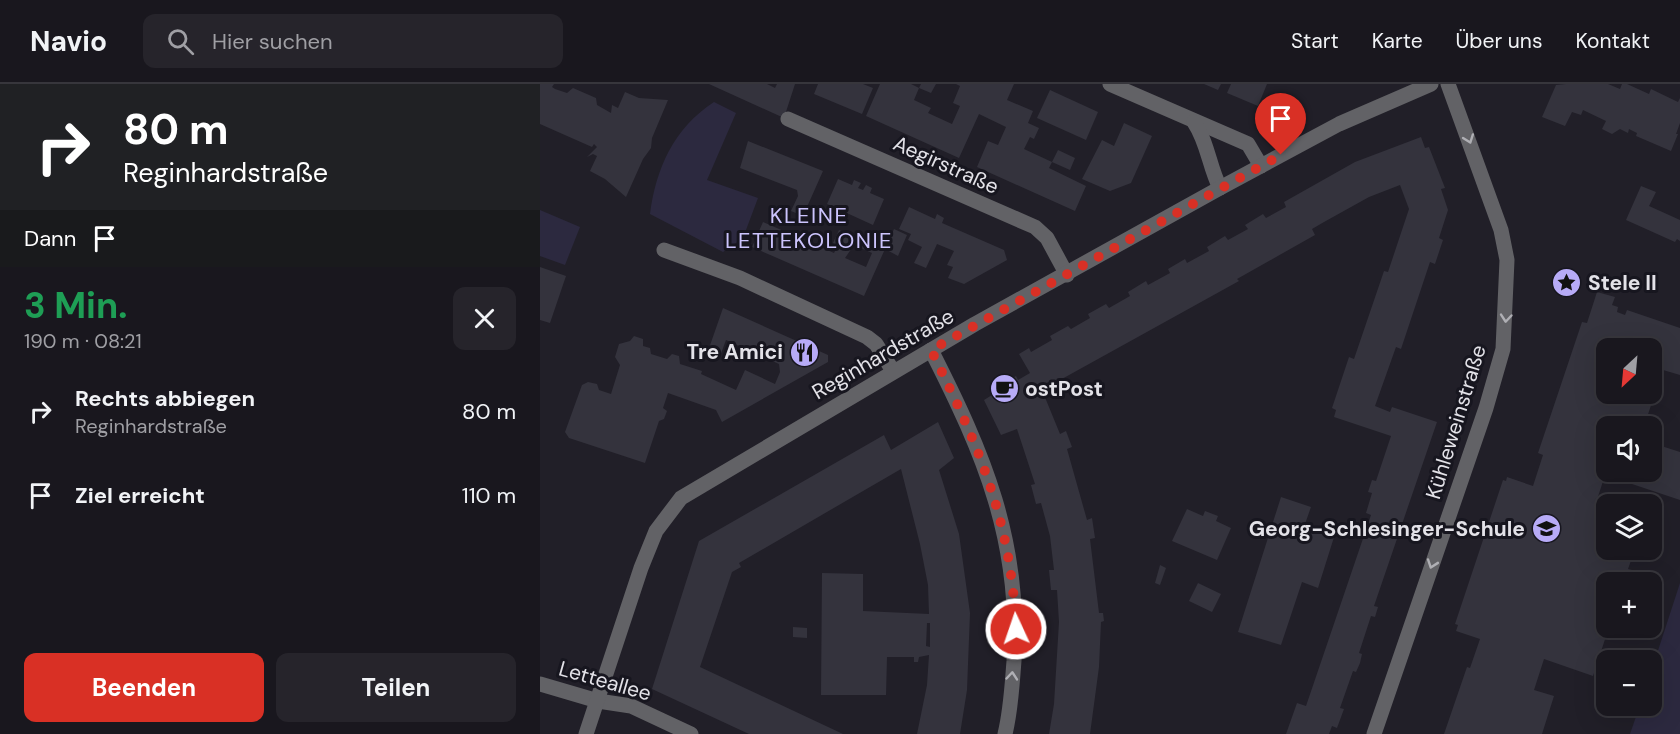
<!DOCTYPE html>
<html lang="de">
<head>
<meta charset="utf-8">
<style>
  :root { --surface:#19171e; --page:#26242b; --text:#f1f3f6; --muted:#9f9fa4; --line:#37363c; --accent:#d93025 }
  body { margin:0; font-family:"DM Sans",sans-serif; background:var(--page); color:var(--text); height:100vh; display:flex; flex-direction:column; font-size:22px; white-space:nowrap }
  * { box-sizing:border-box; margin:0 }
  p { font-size:20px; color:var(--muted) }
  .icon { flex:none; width:33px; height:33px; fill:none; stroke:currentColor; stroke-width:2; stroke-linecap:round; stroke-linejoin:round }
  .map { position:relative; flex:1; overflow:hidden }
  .sheet { display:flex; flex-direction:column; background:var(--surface); width:540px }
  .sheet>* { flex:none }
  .banner { background:#202124; color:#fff; overflow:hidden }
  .needle { width:39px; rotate:206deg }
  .tools { position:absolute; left:1056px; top:254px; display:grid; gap:12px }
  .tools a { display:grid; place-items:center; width:66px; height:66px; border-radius:12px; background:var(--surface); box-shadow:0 6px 24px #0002,0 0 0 2px var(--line); font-size:30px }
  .pin { position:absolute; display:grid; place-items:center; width:51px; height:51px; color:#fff; margin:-62px -26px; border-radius:50% 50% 50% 0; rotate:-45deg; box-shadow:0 0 6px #0007 }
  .pin .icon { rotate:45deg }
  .me { position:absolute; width:66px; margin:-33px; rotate:357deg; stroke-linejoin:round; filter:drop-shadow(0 0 4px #0008) }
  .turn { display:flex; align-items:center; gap:21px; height:126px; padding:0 24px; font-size:27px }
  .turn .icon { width:78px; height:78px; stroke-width:2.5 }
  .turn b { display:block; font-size:42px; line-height:51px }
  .then { display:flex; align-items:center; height:57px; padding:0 24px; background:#0003; gap:12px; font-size:22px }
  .round { display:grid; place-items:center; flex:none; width:63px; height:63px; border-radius:12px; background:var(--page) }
  .summary { display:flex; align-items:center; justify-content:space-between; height:102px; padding:0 24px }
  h1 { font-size:36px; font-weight:700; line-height:45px; color:#1e9e55 }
  .cta { display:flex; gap:12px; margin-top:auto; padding:12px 24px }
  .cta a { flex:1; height:69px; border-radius:12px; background:var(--accent); color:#fff; font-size:24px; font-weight:700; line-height:69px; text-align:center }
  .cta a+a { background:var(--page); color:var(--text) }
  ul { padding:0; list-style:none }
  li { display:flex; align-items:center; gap:18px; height:84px; padding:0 24px }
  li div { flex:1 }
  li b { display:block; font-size:22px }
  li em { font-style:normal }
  header { display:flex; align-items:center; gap:36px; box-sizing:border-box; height:84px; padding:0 30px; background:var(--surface); border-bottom:2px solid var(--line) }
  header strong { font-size:28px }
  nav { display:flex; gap:33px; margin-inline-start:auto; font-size:21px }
  .search { width:420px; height:54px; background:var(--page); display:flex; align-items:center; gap:15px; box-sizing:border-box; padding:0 21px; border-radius:12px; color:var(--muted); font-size:22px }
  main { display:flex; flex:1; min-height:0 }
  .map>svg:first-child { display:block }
</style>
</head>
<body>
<header>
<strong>Navio</strong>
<div class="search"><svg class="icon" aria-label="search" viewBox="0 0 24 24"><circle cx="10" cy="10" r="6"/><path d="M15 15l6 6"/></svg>Hier suchen</div>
<nav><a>Start</a><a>Karte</a><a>Über uns</a><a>Kontakt</a></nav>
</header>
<main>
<section class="sheet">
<div class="banner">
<div class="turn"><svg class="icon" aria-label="right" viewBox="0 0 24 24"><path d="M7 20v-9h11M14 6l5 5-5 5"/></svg><div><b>80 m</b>Reginhardstraße</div></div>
<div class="then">Dann<svg class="icon" aria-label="arrive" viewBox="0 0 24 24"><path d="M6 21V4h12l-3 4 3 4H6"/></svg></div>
</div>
<div class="summary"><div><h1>3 Min.</h1><p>190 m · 08:21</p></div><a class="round"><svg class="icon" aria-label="close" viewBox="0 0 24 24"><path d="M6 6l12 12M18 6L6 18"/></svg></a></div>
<ul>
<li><svg class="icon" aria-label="right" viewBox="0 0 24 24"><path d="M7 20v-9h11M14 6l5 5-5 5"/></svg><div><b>Rechts abbiegen</b><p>Reginhardstraße</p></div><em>80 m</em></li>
<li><svg class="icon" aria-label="arrive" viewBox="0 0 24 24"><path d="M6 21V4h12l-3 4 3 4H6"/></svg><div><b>Ziel erreicht</b></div><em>110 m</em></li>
</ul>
<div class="cta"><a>Beenden</a><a>Teilen</a></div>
</section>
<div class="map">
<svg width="1140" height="650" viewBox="0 0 1140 650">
  <rect width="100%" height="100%" fill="#211f28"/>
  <g fill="#2c293f">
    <path d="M174,18L196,29L167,96L218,114L203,154L183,168L110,130C116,84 134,44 174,18Z"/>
    <path d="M0,126L40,143L25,181L0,172Z"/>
    <path d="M1140,499V650H1090L1100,621H1112V585Z"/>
  </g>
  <g fill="#34333d" fill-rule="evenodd">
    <path d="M0,0H14L12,3L15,5L27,9L33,4L56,14L57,21L71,29L72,21L78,24L85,8L99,14L128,16L112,54L111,64L103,75L86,113L65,95L50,87L57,72L53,70L47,73L57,63L54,60L52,63L0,40Z"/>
    <path d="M169,0H227L235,4L237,0H255L244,34Z"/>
    <path d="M278,0H323L333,4L322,30L274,10Z"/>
    <path d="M340,0H371L379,4L374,16L391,24L388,29L412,40L420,22L413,19L420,2L416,0H474L467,16L493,27L488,39L499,44L494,55L490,53L484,65L512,78L518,66L535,74L530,86L512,78L509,84L546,102L535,127L437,83L448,57L458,61L466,43L439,30L419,74L326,32Z"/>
    <path d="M381,0H396L391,9L379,4Z"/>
    <path d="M664,0H681L678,6Z"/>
    <path d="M691,0H727L718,22L687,9Z"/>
    <path d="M1026,0H1068L1080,5L1082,0H1087L1109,10L1111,5L1138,18L1140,14V39L1136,50H1138L1131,67L1096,52L1097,49L1089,45L1088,49L1080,45L1072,50L1062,45L1066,37L1043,26L1041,31L1032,28L1025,42L1002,33L1016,1Z"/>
    <path d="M510,6L558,28L546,56L497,34Z"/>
    <path d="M584,39L612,52L591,99L570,107L542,95L562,56L574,62Z"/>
    <path d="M881,53L885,64L889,63L905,104L901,105L908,126L899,154L903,156L895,180L890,178L861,265L856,263L835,322L850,328L852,323L897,338L834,522L838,523L835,533L831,532L819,569L822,570L820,579L816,588L813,587L800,624L804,625L797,644L792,642L789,650H746L757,619L766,622L831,431L826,429L832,409L828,408L832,396L836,397L851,352L794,333L796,326L792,324L809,273L814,275L844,187L848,188L869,125L860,101L829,113L784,138L772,145L775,151L697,195L699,197L502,306L520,350L526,347L532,363L527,365L547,436L552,434L555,454L550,455L559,529H563L564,537L561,538L559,583L550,650H509L514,620L519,538L517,506H511L509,486H514L510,452L501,419L496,420L491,401L495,400L477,345L461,351L444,316L460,306L459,302L476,292L478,296L490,289L479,270L489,264L491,268L512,256L510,252L528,242L531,245L550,234L548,230L566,220L569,224L590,212L588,208L606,197L608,201L630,189L628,185L645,175L647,179L669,167L667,163L685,152L688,156L708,145L705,141L723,130L726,134L746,123L744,118L815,78Z"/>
    <path d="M208,57L283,87L263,132L251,127L258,112L257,106L200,84Z"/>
    <path d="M298,95L312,101L314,96L321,99L318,104L323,106L326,101L332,104L330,109L344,115L333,141L287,120Z"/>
    <path d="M1101,102L1116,108L1109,122L1140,136V157L1137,155L1135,158L1086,136Z"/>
    <path d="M369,123L395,135L397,130L404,134L402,139L464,166L467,176L424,200L408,194L413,183L407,181L414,167L397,160L386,184L374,179L382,163L368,156L371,150L359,145Z"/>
    <path d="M223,138L246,148L242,157L257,163L260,154L294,169L297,163L293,159L299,146L345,165L324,212L212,163ZM314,161L332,169L326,183L305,174Z"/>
    <path d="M354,145L367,151L358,172L345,165Z"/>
    <path d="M0,183L26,192L10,239L0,236Z"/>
    <path d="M1057,208L1075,213L1072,221L1078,223L1077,228L1085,231L1087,226L1140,244V291L1123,286L1104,342H1066V387H1112V359L1140,368V416L1065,391L1055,422L1066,426V465H1095L1088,485L1092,486L1090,491H1094L1091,498H1066V543H1069L1053,592L1004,575L994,606L1014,612L1002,650H904L927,583L930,584L940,555L916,547L918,541L915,540L963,396L966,397L967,393L993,402L1003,371L998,369L1042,238L1047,239ZM1066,264H1112V309H1066Z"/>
    <path d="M183,224L288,271V278L182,338L176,326L128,309L123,324L127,327L124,335L119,337L105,379L29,354L25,348L42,301L48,298L57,300L59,306L71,310L80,281L75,273L79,260L90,257L94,252L103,255V262L110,264L111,270L127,275L132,270L139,272L140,280L162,287L161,290L196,306L205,286L235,300L240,288L239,280L186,256L179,275L167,270Z"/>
    <path d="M398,338L414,374L399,386L419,450L430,529L427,606L420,650H377L387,601L389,571L379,573L378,578H374V573H347L346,611H281L282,489L323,490V527L389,530L388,501L380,460L361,385L199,479L201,483L192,488L160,583L303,650H209L112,605L159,457L344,351L351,366ZM387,539H390V563L386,562Z"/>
    <path d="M741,413L771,423L765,440L795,450L778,504L762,498L741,561L698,548Z"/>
    <path d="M647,425L663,432L665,427L678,432L676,437L691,444L677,476L632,457Z"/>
    <path d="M620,481L626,484L620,501L615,499Z"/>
    <path d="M658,499L681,510L672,528L649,517Z"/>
    <path d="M253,543L267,544V554L253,553Z"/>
  </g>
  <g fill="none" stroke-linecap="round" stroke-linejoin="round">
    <g stroke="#626266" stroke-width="15">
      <path d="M570,0L708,60L721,82"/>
      <path d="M248,35L495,143L507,154L527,191"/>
      <path d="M654,38C668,59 669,82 680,104"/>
      <path d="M124,166L200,194L327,253L336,260L353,287"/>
      <path d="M391,266C444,370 481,457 474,577C472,601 471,626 465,650"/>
      <path d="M0,600L58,617L91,622L151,650"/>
      <path d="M46,650L101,484L116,447L141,414L435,240L680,104L799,40L891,0"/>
      <path d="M834,650L946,324L963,265L967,176L961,146L908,0"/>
    </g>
  </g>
  <defs><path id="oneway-chevron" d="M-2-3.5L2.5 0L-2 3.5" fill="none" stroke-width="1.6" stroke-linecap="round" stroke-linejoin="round" transform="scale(1.5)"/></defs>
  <g stroke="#afafb4">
    <use href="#oneway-chevron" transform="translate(929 55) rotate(70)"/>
    <use href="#oneway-chevron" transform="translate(966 234) rotate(95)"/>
    <use href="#oneway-chevron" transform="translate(892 480) rotate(109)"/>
    <use href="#oneway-chevron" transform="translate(472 592) rotate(-85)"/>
  </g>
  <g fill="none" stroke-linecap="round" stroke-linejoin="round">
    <path stroke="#d93025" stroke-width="10" stroke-dasharray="0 18" d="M476,545C471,436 439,362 391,266L741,71"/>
  </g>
  <defs>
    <symbol id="sight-disc" viewBox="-11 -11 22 22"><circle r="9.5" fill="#b7abf7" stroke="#17161f"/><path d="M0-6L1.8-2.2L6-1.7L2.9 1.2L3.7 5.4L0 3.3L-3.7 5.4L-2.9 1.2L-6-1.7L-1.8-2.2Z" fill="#111"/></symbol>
    <symbol id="restaurant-disc" viewBox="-11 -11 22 22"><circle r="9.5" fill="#b7abf7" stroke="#17161f"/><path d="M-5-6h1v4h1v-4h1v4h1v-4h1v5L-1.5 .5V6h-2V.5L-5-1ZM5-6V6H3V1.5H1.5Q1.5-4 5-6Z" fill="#111"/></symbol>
    <symbol id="cafe-disc" viewBox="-11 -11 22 22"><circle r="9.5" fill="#b7abf7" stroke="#17161f"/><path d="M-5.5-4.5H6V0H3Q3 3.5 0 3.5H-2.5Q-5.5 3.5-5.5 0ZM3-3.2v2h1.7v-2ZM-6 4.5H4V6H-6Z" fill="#111"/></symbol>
    <symbol id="school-disc" viewBox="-11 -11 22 22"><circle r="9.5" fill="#b7abf7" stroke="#17161f"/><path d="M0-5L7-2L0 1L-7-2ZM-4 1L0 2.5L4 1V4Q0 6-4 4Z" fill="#111"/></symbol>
  </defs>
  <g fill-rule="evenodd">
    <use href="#sight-disc" x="1010" y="182" width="33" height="33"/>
    <use href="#restaurant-disc" x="248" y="252" width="33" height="33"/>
    <use href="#cafe-disc" x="448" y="288" width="33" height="33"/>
    <use href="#school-disc" x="990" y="428" width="33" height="33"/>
  </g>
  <g text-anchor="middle" stroke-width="6" stroke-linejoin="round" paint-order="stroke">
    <g font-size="21" fill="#e3e2e8" stroke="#17161f">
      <text transform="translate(406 81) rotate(24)" y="7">Aegirstraße</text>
      <text transform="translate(343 270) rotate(-30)" y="7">Reginhardstraße</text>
      <text transform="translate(916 338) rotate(-73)" y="7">Kühleweinstraße</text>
      <text transform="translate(65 597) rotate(16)" y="7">Letteallee</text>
    </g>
    <g font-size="21" font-weight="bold" fill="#e3e2e8" stroke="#17161f" text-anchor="start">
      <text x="1048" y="206">Stele II</text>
      <text x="243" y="275" text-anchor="end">Tre Amici</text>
      <text x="485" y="312">ostPost</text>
      <text x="985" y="452" text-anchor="end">Georg-Schlesinger-Schule</text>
    </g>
    <g font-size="22" letter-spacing="1.5" fill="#ccc4fd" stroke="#17161f">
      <text x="269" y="139">KLEINE<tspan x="269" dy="25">LETTEKOLONIE</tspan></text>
    </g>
  </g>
</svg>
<div class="tools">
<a><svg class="needle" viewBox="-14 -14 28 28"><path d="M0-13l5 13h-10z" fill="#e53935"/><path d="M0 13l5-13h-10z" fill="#9f9fa4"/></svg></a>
<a><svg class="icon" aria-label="sound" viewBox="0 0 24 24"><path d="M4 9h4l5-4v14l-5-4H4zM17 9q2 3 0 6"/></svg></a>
<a><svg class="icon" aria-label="layers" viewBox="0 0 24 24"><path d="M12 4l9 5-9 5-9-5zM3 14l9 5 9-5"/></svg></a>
<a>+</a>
<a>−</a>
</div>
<div class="pin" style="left:741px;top:71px;background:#d93025"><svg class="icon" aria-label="arrive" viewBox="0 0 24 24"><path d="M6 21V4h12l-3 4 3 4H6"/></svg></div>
<svg class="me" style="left:476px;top:545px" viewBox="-20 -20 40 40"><circle r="17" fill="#d93025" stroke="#fff" stroke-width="3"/><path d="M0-11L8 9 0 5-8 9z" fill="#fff"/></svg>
</div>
</main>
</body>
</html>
